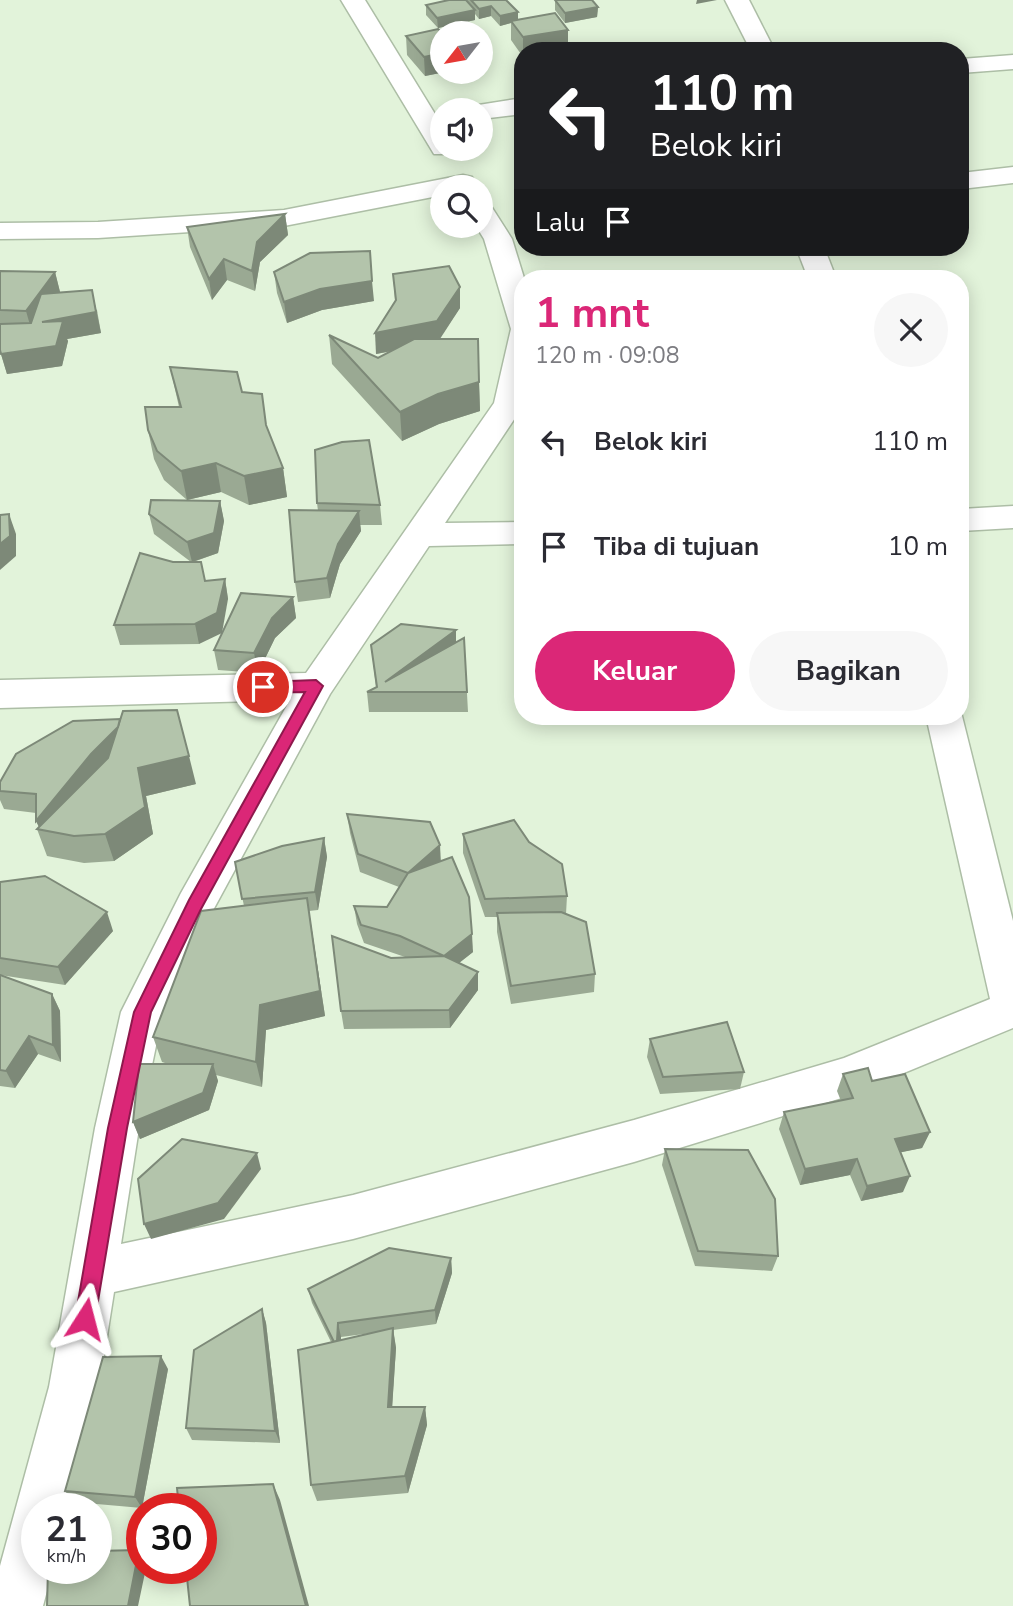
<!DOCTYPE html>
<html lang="id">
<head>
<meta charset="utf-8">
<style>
  :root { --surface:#fff; --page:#f7f7f7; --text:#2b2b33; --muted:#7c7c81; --accent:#db2777 }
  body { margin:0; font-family:"Nunito Sans",sans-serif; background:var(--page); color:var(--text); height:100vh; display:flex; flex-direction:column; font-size:26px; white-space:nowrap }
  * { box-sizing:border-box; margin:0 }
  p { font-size:23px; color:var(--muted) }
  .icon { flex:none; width:38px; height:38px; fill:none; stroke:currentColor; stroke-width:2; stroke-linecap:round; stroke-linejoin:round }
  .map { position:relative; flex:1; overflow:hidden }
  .side { position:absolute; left:514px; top:270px; width:455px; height:455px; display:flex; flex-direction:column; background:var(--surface); border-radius:28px; box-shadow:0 4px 18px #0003 }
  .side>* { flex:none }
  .guide { position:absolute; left:514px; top:42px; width:455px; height:214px; border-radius:28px; box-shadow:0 4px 18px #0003; background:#202124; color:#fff; overflow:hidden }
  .needle { width:46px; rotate:239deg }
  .controls { position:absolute; left:430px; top:21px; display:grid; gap:14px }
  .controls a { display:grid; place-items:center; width:63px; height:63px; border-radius:50%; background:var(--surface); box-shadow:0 4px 18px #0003; font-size:35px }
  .speed { position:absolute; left:21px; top:1493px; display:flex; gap:14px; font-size:35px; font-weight:700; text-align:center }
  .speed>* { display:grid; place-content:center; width:91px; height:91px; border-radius:50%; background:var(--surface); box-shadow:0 4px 18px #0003; line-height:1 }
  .speed small { font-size:18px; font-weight:400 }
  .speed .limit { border:10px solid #d22; background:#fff; color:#111 }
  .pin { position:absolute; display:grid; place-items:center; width:60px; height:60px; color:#fff; margin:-30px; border:4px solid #fff; border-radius:50%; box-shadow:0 2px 7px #0007 }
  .me { position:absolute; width:77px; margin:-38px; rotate:9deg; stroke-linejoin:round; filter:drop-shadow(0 0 5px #0008) }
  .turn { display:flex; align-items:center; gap:24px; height:147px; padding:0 21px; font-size:32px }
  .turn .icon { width:91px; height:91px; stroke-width:2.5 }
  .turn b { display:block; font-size:49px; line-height:60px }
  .then { display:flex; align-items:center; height:66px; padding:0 21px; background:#0003; gap:14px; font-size:26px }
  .round { display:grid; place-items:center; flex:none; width:74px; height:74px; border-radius:37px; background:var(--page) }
  .head { display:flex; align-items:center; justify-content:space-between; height:119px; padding:0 21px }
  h1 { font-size:42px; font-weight:700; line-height:52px; color:var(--accent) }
  .primary-button { display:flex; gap:14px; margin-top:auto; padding:14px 21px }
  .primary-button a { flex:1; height:80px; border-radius:42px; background:var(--accent); color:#fff; font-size:28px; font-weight:700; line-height:80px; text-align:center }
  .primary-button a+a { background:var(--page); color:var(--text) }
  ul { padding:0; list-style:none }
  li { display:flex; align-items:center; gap:21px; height:105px; padding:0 21px }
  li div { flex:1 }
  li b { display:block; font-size:26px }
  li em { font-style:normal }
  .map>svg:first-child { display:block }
</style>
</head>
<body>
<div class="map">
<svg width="1013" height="1606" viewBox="0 0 1013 1606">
  <rect width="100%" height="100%" fill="#e2f3da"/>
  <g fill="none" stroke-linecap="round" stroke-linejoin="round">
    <defs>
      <g id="minor">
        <path d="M341,0H365L443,127V149H455L452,154H434Z"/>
        <path d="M725,0H749L775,51H751Z"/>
        <path d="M1013,55V69L961,73V59Z"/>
        <path d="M523,98V114L481,119V110H469L472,106Z"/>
        <path d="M1013,167V183L961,189V173Z"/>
        <path d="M463,175L472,177L476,183L473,187H443V195L284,226L98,238L0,239V223L98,222L284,210Z"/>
        <path d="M481,204L491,206L512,239L524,278L523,406L445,523L523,522V544L429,546L330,694L211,914L163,1012L139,1128L121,1244L353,1195L634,1120L844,1058L990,999L926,716H961V713L962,716L1013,921V1028L848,1096L634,1162L353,1239L114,1292L99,1387L68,1508H37V1568H53L43,1606H0V1566L49,1387L95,1128L121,1012L181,893L290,700L0,708V680L306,673L494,403L511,329L484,239L476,226H481Z"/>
        <path d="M796,247H824L836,278H808Z"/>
        <path d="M1013,506V528L961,531V509Z"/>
      </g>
    </defs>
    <use href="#minor" stroke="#adbea6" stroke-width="3"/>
    <use href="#minor" fill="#fff" fill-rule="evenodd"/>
  </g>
  <g fill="#9aa993" fill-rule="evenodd">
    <path d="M467,0H506L518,12V20L568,49L523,57L511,40V23L500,26L491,16L479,19L475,14V20L438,28L426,15V5L467,1Z"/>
    <path d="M555,0L598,7L597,17L565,23L555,10Z"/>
    <path d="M406,36L443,72H445L425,76L407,55Z"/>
    <path d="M285,214L288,235L260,262L255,291L227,280L212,300L190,247L187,227Z"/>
    <path d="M0,271L55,272L60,292L97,310L101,333L67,339L68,341L62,366L7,374L0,351Z"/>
    <path d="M274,272L374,301L322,310L287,323L277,293Z"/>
    <path d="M393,274L460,287V308L439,339L479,382L480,411L439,424L402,441L332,364L329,335L378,358L392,351L376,354L395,301Z"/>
    <path d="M170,367L242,392L266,425L283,468L287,497L249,505L221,492L187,500L164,480L154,459L148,430L179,407Z"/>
    <path d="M220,501L224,521L218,553L193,562L205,581L225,579L228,599L199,644L120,645L114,625L173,562H191L154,534L149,514Z"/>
    <path d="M317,503L380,505L382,525H360L361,531L340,564L330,598L298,602L295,582L318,511Z"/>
    <path d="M293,597L296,618L275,638L258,673L218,670L214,650Z"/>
    <path d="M456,630V643L464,638L468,712H369L367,692L376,687L371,645Z"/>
    <path d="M0,782L196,784L146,796L153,834L114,861L84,863L47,856L37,829L39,827L36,821V813L4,809L0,800Z"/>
    <path d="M347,814L441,861L473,952L459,963L478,972V990L450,1028L344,1029L341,1011L391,958H408L364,943L357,924L354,906L387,907L399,887L360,872L350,833Z"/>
    <path d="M463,834L529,842L567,896L566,914L595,974L594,992L511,1004L497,932V917H485L463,853Z"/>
    <path d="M324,838L327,857L318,910L309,911L325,1016L266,1030L262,1087L216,1075L218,1081L209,1110L140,1139L133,1122L168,1064L162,1062L153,1037L244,906L235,862Z"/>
    <path d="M0,882L113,931L65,985L0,975Z"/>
    <path d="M0,975L52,994L60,1011L61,1062L38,1054L15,1088L0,1086Z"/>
    <path d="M650,1039L744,1072L740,1089L660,1094L647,1057Z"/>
    <path d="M843,1074L930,1132L922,1148L901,1152L903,1192L861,1201L850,1175L800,1185L779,1129L784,1112L841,1101L837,1091Z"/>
    <path d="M665,1149L778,1256L772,1271L695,1266L662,1165Z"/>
    <path d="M451,1258L452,1273L436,1324L393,1330L396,1348L392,1407H425L427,1425L408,1493L317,1501L311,1485L331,1342L312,1303L308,1289ZM372,1333L341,1340V1337Z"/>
    <path d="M262,1309L266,1323L280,1443L192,1440L186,1428Z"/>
    <path d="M168,1369L142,1508L74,1502L65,1491Z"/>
  </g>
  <g fill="#7d8978">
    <path d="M697,0H717L696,4Z"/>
    <path d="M491,6V16L479,19V9Z"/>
    <path d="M598,7L597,17L565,23V13Z"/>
    <path d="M475,10V20L438,28L437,18Z"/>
    <path d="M518,12V22L511,21V23L500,26V16Z"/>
    <path d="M568,30V49L558,51H523V57V37Z"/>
    <path d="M443,53V72H445L425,76L424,57Z"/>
    <path d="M285,214L288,235L260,262L255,291L252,271L257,242Z"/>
    <path d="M224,259L227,280L212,300L209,279Z"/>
    <path d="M55,272L60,292L32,332L26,311Z"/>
    <path d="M372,281L374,301L322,310L287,323L284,302L320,289Z"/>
    <path d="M460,287V308L438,342L376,354L375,333Z"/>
    <path d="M92,290L101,333L67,339L68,341L62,366L7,374L1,354L42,322Z"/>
    <path d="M479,382L480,411L439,424L402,441L400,412L438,394Z"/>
    <path d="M216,463L221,492L187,500L181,471Z"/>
    <path d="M283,468L287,497L249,505L244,476Z"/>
    <path d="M220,501L224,521L218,553L192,562L187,542Z"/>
    <path d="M359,511L361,531L340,564L330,598L327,578L338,544Z"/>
    <path d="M9,514L16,534V556L0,570V544Z"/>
    <path d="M225,579L228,599L222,633L199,644L195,624Z"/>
    <path d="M293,597L296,618L275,638L258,673L254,653L272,618Z"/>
    <path d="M456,630V650L385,682Z"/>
    <path d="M125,719L131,739L40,829L36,821L91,754Z"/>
    <path d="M189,756L196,784L146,796L153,834L114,861L105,834L138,768Z"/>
    <path d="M324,838L327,857L318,910L315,892Z"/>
    <path d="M440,845L441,864L408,873Z"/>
    <path d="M307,898L325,1016L266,1030L262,1087L256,1062L260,1005Z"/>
    <path d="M107,912L113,931L65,985L58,967Z"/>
    <path d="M472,934L473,952L445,974L444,956Z"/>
    <path d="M478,972V990L450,1028L449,1010Z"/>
    <path d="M52,994L60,1011L61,1062L53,1045Z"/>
    <path d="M29,1036L38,1054L15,1088L6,1071Z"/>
    <path d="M213,1064L218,1081L209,1110L140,1139L133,1122Z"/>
    <path d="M930,1132L922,1148L888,1155L895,1139Z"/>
    <path d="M257,1153L261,1169L224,1219L151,1239L144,1224Z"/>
    <path d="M857,1159L850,1175L800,1185L805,1169Z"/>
    <path d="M910,1176L903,1192L861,1201L867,1186Z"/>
    <path d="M451,1258L452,1273L436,1324L435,1310Z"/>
    <path d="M262,1309L266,1323L280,1443L275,1431Z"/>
    <path d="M338,1323L341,1337L340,1359L337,1346Z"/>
    <path d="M393,1328L396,1348L391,1425L388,1407Z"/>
    <path d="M161,1356L168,1369L142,1508L135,1497Z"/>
    <path d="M425,1407L427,1425L408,1493L405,1476Z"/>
    <path d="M273,1484L280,1500L309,1606H306Z"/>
    <path d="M139,1550L142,1553V1568H146L138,1606H128Z"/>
  </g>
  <g fill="#b3c4ab" stroke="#7d8978" stroke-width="2">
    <path d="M449,0H466L475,10L437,18L426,5Z"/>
    <path d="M471,0H506L518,12L500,16L491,6L479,9Z"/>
    <path d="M555,0H592L598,7L565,13Z"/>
    <path d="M555,13L568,30L523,37L511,21Z"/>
    <path d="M438,29L443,34V53L424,57L406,36Z"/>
    <path d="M285,214L257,242L252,271L224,259L209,279L187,227Z"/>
    <path d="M370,251L372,281L320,289L284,302L274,272L310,253Z"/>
    <path d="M449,266L460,287L437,321L375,333L396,300L393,274Z"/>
    <path d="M0,271L55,272L26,311L0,310Z"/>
    <path d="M92,290L96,312L42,322L63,321L56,346L1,354L0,350V324L31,323L41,294Z"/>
    <path d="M329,335L378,358L414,339H478L479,382L438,394L400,412Z"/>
    <path d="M170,367L237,372L242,392L262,394L266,425L283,468L244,476L216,463L181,471L157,451L148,430L145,407H181Z"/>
    <path d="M369,440L380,505L317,503L315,450L342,442Z"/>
    <path d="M151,500L220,501L214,533L187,542L149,514Z"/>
    <path d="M289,510L359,511L338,544L327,578L295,582Z"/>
    <path d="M9,514L10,536L0,544V515Z"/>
    <path d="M140,553L173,562H201L205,581L225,579L217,613L195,624L114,625Z"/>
    <path d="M241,593L293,597L272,618L254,653L214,650Z"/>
    <path d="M401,624L456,630L385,682L464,638L467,692H367L377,687L371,645Z"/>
    <path d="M177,710L189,756L138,768L145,807L105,834L74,836L37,829L108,758L123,711Z"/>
    <path d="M120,719L118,727L91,754L36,821V794L0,791V782L16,754L73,721Z"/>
    <path d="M347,814L430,822L440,845L408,873L452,857L469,897L472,934L444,956L478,972L449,1010L341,1011L332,936L391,958L444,956L400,936L361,925L354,906L387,907L408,873L358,854Z"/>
    <path d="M514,820L529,842L562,864L567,896L485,899L463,834Z"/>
    <path d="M324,838L315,892L242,899L235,862L282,846Z"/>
    <path d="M45,876L107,912L58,967L0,958V882Z"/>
    <path d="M307,898L320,991L260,1005L256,1062L153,1037L201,911Z"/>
    <path d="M561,912L586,922L595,974L511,986L497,913Z"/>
    <path d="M0,975L52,994L53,1045L29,1036L6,1071L0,1070Z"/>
    <path d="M727,1022L744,1072L663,1077L650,1039Z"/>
    <path d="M139,1064H213L203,1093L133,1122Z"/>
    <path d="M868,1068L872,1081L905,1074L930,1132L895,1139L910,1176L867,1186L857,1159L805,1169L784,1112L853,1098L843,1074Z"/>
    <path d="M182,1139L257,1153L218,1203L144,1224L138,1179Z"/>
    <path d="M665,1149L748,1150L775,1199L778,1256L698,1251Z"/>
    <path d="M389,1248L451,1258L435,1310L338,1323L337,1341L334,1342L308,1289Z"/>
    <path d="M262,1309L275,1431L186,1428L194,1350Z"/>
    <path d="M393,1328L388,1407H425L405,1476L311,1485L298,1350Z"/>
    <path d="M161,1356L135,1497L65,1491L103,1357Z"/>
    <path d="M273,1484L306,1606H190L186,1568H201V1508H179L177,1488Z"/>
    <path d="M139,1550L128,1606H47L48,1568H96V1551Z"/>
  </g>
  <path fill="#db2777" stroke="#8e194d" stroke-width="2" d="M316,680L323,686L201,909L151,1012L127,1128L95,1319L92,1326L85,1329L78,1326L75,1319L108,1128L134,1012L189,900L305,692L263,693L256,687L263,682Z"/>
</svg>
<div class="controls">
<a><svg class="needle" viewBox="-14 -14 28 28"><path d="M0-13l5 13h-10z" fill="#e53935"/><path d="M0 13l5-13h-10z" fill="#7c7c81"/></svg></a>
<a><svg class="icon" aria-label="sound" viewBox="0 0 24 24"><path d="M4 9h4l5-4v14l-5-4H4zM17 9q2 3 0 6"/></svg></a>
<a><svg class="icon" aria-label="search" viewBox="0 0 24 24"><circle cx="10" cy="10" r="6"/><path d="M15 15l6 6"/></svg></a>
</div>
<div class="speed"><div>21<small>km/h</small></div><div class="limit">30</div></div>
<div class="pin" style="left:263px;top:687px;background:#d93025"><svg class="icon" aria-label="arrive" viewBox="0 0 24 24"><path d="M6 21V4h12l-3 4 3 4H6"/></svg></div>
<svg class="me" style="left:85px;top:1319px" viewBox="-20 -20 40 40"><path d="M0-17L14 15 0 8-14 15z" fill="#db2777" stroke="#fff" stroke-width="4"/></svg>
<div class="guide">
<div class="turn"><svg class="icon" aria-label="left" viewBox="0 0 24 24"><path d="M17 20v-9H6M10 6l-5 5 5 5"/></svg><div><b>110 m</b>Belok kiri</div></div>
<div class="then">Lalu<svg class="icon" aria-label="arrive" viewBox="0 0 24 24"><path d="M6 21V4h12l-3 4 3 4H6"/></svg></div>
</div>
<section class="side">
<div class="head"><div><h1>1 mnt</h1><p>120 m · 09:08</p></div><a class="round"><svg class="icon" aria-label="close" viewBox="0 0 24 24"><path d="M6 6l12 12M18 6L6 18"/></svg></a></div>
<ul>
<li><svg class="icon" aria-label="left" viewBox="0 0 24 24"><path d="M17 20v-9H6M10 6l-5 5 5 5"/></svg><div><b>Belok kiri</b></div><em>110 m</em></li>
<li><svg class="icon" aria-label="arrive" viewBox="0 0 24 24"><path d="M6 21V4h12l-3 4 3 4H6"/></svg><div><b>Tiba di tujuan</b></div><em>10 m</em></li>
</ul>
<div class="primary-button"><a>Keluar</a><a>Bagikan</a></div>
</section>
</div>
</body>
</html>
